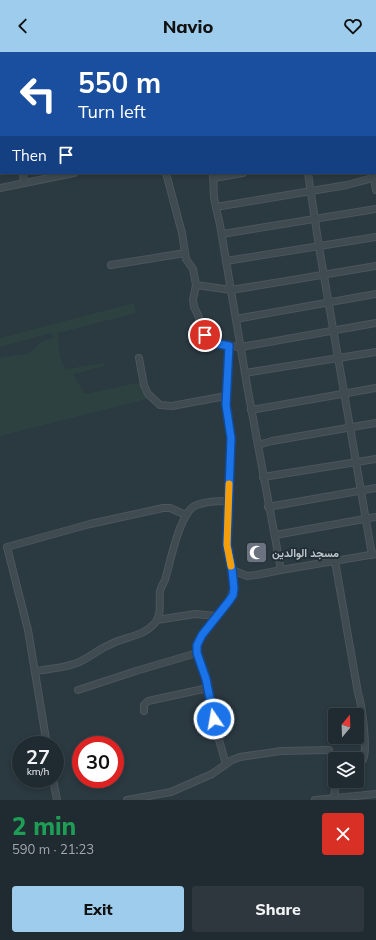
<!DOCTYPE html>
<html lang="en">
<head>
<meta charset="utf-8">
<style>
  :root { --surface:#202b31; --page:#2d373d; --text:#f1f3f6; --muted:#a2a7ab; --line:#3d474d; --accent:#9ecced }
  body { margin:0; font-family:Mulish,Vazirmatn,sans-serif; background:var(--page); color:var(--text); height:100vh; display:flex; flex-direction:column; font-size:15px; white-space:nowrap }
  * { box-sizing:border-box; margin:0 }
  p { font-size:13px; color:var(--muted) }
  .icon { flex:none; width:22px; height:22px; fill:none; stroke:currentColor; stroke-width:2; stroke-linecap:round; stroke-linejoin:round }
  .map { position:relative; height:748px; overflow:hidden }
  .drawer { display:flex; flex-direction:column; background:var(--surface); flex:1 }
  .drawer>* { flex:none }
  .banner { position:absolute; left:0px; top:0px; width:376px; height:122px; box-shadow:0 2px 6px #0003,0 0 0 1px var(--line); background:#1a4fa0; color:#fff; overflow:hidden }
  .needle { width:26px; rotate:19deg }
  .fabs { position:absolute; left:328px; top:656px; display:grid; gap:8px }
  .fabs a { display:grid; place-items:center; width:36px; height:36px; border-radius:4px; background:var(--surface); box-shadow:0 2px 6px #0003,0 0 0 1px var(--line); font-size:20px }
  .speed { position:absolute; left:12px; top:684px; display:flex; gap:8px; font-size:20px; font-weight:700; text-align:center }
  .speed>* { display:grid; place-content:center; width:52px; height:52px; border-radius:50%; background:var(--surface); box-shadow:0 2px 6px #0003,0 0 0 1px var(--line); line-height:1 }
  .speed small { font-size:10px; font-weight:400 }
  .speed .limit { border:6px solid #d22; background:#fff; color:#111 }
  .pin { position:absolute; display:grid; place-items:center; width:34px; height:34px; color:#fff; margin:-17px; border:2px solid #fff; border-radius:50%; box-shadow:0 1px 4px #0007 }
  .me { position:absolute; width:44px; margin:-22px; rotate:348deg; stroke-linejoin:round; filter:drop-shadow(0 0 3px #0008) }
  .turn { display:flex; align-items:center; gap:14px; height:84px; padding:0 12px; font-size:18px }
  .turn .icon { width:52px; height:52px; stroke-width:2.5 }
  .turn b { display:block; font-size:28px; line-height:34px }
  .then { display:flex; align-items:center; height:38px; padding:0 12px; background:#0003; gap:8px; font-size:15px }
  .round { display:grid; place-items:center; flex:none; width:42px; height:42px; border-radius:4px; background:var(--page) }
  .head { display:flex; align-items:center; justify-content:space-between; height:68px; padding:0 12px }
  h1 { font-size:24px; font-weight:800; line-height:30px; color:#1e9e55 }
  .action { display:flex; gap:8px; margin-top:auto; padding:8px 12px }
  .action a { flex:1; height:46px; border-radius:4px; background:var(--accent); color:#111; font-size:16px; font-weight:800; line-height:46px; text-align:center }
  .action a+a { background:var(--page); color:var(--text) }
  header { display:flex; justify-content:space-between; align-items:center; height:52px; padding:0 12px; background:var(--accent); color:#111; font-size:18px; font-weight:800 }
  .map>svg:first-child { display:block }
</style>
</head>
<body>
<header><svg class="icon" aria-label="back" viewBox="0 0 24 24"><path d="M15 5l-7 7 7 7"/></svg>Navio<svg class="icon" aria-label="heart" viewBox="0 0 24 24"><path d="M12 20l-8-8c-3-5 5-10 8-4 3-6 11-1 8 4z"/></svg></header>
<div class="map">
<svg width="376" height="748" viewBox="0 0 376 748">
  <rect width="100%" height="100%" fill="#2b3941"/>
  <path fill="#2d4240" d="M134,251L136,261L58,281C59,292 58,310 67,317L104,311L105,314L73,322L85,342L142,330L151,346L0,384V306L15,303H25L34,297L41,290L53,286L51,281L0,295V286Z"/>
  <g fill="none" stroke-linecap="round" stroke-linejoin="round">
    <path stroke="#1e323f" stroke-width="1.5" d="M76,122L83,121"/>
    <defs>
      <g id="minor">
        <path d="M5,0V1"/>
        <path d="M71,0V1"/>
        <path d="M139,0V1"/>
        <path d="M0,22L1,21"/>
        <path d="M0,59H1"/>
        <path d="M0,94H1"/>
        <path d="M375,119H376"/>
        <path d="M23,121L24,131"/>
        <path d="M166,121L182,181L186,207L193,217L196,233L231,238L376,214"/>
        <path d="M213,121L214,146L220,173L248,339L281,518"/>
        <path d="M308,121L319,195L372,503"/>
        <path d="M214,126L243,121"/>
        <path d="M374,126L376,138"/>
        <path d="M0,136L74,121"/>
        <path d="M216,155L347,133L376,125"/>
        <path d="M222,182L376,157"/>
        <path d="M226,209L376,185"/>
        <path d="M111,213L185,201"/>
        <path d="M196,233L193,248L194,255L198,263L205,283L214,291L229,294L241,295L376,271"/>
        <path d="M236,267L376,242"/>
        <path d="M139,306L144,333L148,342L160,353L172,354L226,344"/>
        <path d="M245,321L376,300"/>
        <path d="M251,358L376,336"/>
        <path d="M258,393L272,389L376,371"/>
        <path d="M263,425L376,407"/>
        <path d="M268,455L376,436"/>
        <path d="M275,483L376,465"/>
        <path d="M335,509L358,641C362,653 368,697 363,708L357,710"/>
        <path d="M232,518L247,524L256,523L281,518L376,502"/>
        <path d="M157,568L195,562L217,564"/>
        <path d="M36,619C48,617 62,616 74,612C87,608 97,598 109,593C124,584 142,586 155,571C162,563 159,549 160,539C161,535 163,532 165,528C170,511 179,465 193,455C203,449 218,449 229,449"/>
        <path d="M78,638L136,619L197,601"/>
        <path d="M144,659V653L148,649L208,636"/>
        <path d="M47,693L28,578L7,495L90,472L163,456H170L186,463"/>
        <path d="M226,712L217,681L206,627L197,601V593L199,587L229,549L234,536L232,518L227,493L231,386L226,353L229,294"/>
        <path d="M53,727L57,748"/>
        <path d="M334,746L336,729"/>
        <path d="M127,748L171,740L212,722L232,708L240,705L281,699L329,698"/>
        <path d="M315,748L376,742"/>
      </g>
      <g id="major">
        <path d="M262,0L263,1"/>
        <path d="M375,100L376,101"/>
      </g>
    </defs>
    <use href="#minor" stroke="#4b565d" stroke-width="8"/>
    <use href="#major" stroke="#4b565d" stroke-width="10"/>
    <use href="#minor" stroke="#3f4a51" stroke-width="6"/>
    <use href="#major" stroke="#5d6971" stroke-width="8"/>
  </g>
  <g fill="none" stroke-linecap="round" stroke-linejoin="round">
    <defs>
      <path id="route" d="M205,283L214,291L229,294L226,353L231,386L227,493L232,518L234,536L233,543L229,549L202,583L197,593V601L206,627L214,667"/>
    </defs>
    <use href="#route" stroke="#114b97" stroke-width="10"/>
    <use href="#route" stroke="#1a73e8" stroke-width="7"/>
    <path stroke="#f59e0b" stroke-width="7" d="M229,432L227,493L231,514"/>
  </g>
  <defs>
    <symbol id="mosque-square" viewBox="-11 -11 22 22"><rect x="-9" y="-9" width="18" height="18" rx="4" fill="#6b7280" stroke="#232f37"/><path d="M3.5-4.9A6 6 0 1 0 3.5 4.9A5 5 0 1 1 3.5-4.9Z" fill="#fff"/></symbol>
  </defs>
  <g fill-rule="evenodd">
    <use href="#mosque-square" x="244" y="488" width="25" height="25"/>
  </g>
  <g text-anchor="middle" stroke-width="4" stroke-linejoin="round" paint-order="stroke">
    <g font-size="11" font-weight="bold" fill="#bcc5cb" stroke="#232f37" text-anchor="start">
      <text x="272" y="505">مسجد الوالدين</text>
    </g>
  </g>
</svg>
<div class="fabs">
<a><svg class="needle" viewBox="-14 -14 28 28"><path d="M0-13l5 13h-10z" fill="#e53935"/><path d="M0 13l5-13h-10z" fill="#a2a7ab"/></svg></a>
<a><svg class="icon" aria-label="layers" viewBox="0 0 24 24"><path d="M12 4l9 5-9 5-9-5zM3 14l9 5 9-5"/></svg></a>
</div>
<div class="speed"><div>27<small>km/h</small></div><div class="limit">30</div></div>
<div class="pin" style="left:205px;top:283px;background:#d93025"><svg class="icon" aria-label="arrive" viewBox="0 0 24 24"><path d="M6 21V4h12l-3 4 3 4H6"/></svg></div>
<svg class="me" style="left:214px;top:667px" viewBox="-20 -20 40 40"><circle r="17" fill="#1a73e8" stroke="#fff" stroke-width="3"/><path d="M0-11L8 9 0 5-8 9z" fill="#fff"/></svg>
<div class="banner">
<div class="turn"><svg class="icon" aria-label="left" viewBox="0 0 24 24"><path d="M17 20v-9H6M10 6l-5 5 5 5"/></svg><div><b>550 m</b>Turn left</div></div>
<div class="then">Then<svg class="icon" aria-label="arrive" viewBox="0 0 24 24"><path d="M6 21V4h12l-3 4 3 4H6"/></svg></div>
</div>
</div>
<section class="drawer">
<div class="head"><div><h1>2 min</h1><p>590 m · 21:23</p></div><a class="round" style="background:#d93025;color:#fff"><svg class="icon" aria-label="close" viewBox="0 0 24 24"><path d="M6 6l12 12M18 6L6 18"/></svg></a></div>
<div class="action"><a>Exit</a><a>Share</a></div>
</section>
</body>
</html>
